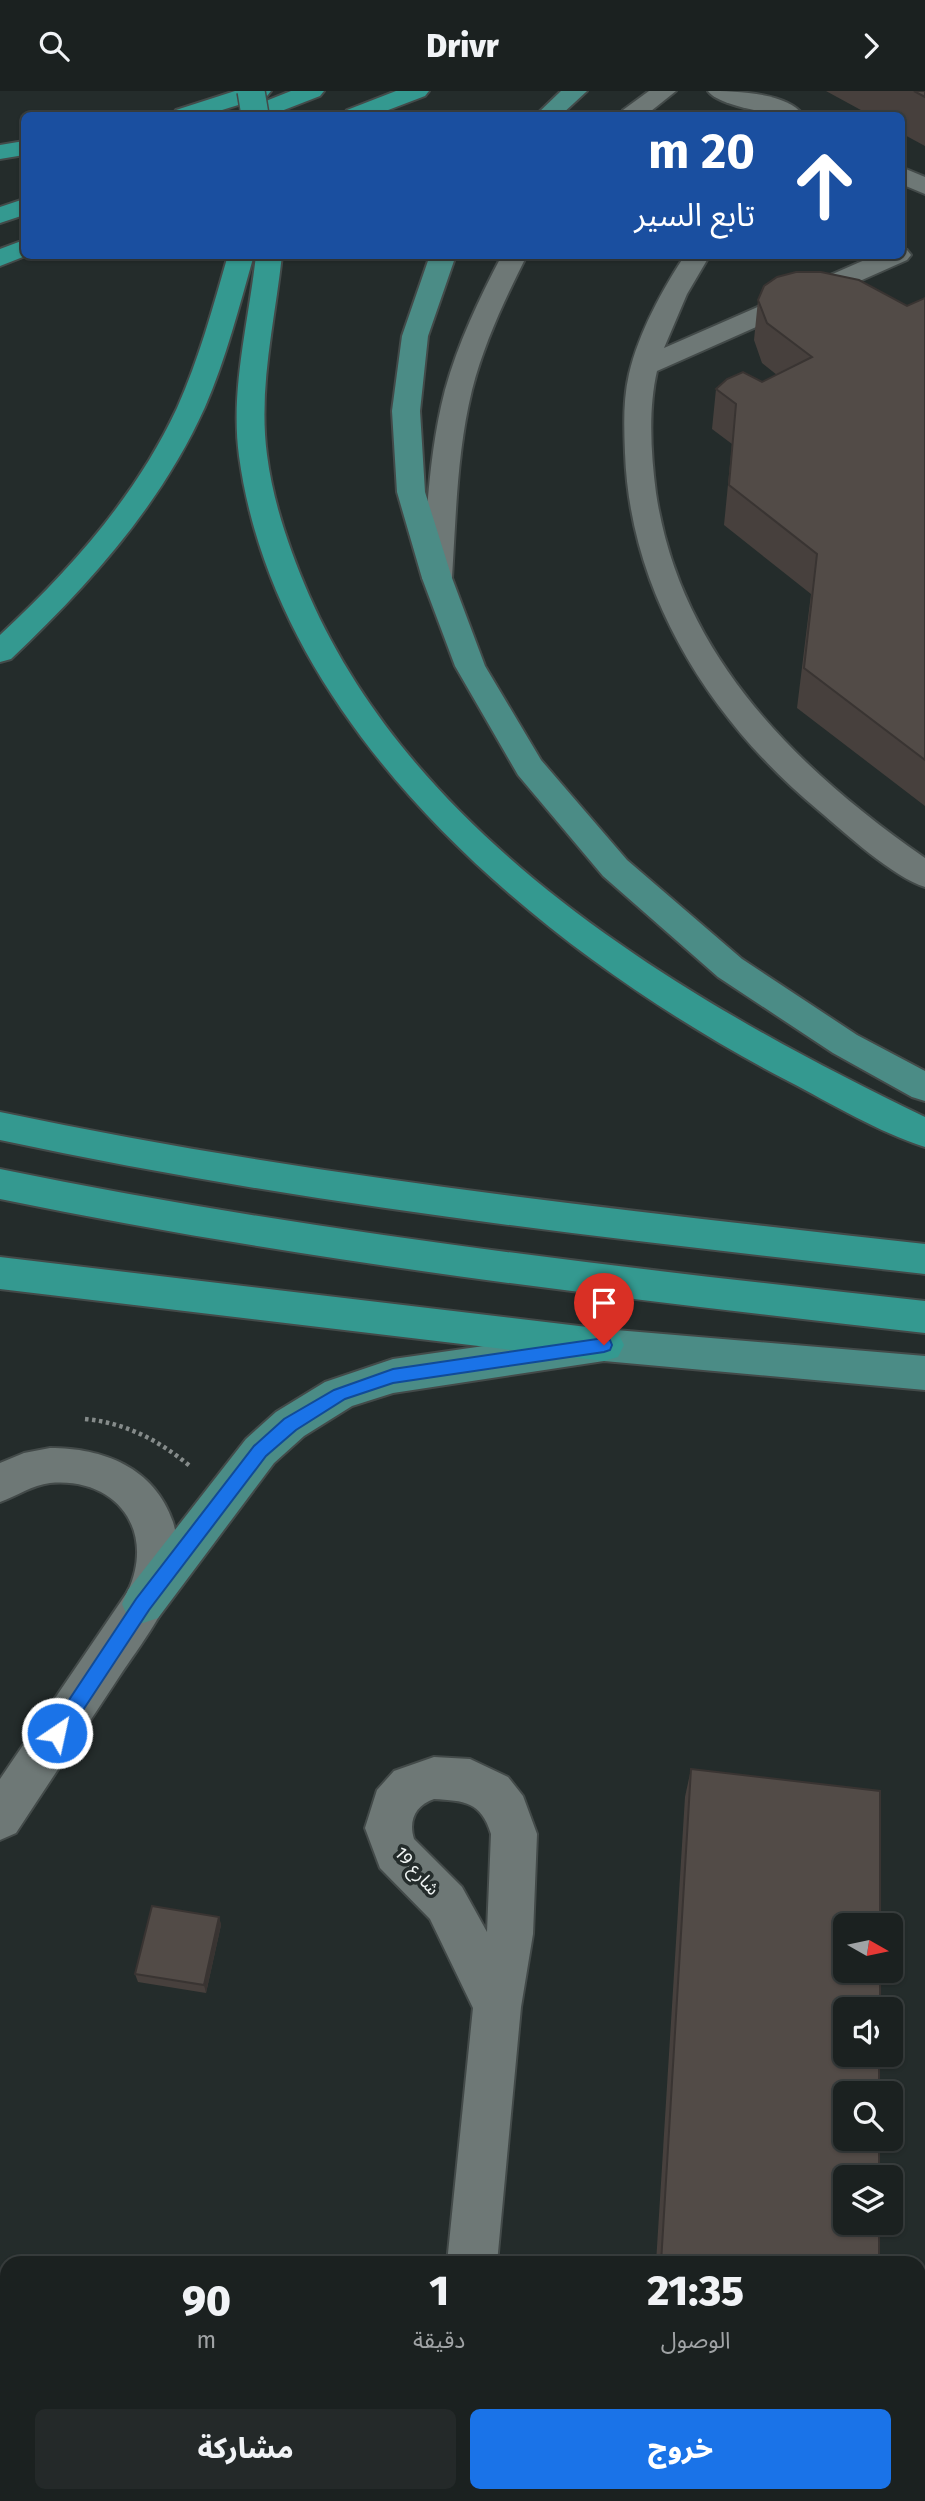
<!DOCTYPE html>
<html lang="ar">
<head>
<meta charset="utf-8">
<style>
  :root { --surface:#1b2120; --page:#242929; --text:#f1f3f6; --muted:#a0a3a5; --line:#393e3e; --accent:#1a73e8 }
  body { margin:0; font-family:"Fira Sans","Noto Sans Arabic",sans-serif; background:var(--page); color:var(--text); direction:rtl; height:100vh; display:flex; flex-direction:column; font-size:26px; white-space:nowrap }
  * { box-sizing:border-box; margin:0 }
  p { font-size:23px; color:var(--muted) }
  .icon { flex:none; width:38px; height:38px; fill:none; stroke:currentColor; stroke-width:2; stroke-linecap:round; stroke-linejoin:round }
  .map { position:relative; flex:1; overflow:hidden; direction:ltr }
  .panel { position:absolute; left:0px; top:2165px; width:926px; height:247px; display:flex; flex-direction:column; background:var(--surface); border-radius:21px 21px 0 0; box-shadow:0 2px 5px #0004,0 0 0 2px var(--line); direction:rtl }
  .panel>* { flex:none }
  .top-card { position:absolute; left:21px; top:21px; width:884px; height:147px; border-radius:10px; box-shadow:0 2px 5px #0004,0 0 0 2px var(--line); direction:rtl; background:#1a4fa0; color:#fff; overflow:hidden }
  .needle { width:46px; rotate:99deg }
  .buttons { position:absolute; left:833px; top:1822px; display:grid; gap:14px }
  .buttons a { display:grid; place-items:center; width:70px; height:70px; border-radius:10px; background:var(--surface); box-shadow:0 2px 5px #0004,0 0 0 2px var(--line); font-size:35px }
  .pin { position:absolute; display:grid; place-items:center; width:60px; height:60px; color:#fff; margin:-72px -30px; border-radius:50% 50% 50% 0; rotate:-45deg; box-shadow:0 0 7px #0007 }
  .pin .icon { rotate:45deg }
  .me { position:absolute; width:77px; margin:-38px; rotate:34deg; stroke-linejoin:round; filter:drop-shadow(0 0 5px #0008) }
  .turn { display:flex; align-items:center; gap:24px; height:147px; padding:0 35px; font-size:32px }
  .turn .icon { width:91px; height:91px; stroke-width:2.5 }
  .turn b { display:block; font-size:49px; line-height:60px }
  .eta { display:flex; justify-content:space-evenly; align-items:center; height:119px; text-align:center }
  .eta b { font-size:42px; font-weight:800; line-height:49px }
  .action { display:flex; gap:14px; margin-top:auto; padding:14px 35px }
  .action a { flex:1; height:80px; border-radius:10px; background:var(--accent); color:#fff; font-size:28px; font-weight:800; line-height:80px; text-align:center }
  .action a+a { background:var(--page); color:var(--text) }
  header { display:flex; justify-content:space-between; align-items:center; height:91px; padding:0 35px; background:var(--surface); font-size:32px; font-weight:800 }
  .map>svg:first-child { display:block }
</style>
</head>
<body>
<header><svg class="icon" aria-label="forward" viewBox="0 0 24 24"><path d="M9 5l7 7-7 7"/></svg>Drivr<svg class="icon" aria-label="search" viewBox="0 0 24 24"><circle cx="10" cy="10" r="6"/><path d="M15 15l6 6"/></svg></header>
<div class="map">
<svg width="925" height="2410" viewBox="0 0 925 2410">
  <rect width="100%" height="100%" fill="#242c2b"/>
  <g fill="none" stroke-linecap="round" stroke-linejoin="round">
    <defs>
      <g id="minor">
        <path d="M649,0H676L646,24H620L623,19Z"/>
        <path d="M708,0C733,0 787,1 803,24C784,26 719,16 708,0Z"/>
        <path d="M901,76L925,86V103L901,93Z"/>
        <path d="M901,157L907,159L911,164L907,169L657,280C648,319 651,363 656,402C680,564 797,678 925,767V796C893,786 845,742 818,719C711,630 630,504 625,362C624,336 623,309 629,283C639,241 661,201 685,164H710L687,203L664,257L876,164H901Z"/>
        <path d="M502,164H527C505,208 484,252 472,299C457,361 456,424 452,487L447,494L437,496L427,494L422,487C427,424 429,360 445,299C458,252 479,208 502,164Z"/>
        <path d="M50,1357C103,1357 154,1376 173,1431C177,1445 181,1463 178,1478C170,1517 141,1553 119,1586C85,1638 50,1690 16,1742L0,1749V1688L128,1500C156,1439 116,1386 50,1392C32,1394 17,1405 0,1411V1372L24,1362Z"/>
        <path d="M434,1666L470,1668L508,1686L523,1705L537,1743L533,1843L521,1916L497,2172H447L473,1917L430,1828L380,1777L365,1737L377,1699L394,1680ZM434,1708C464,1710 481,1710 491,1743L487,1841L462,1796L414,1748C408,1729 416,1714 434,1708Z"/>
        <path d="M423,2404H477L476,2410H422Z"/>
      </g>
      <g id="major">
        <path d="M561,0H587L561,24H536Z"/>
        <path d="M430,164H456L428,245L420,320L425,401L452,487L485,575L541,669L627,769L742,868L857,944L925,980V1010L912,1006L833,962L718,886L603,785L518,684L455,575L422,487L397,401L392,320L402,245Z"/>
        <path d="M604,1238L925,1265V1299L604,1270L393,1302L352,1315L304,1345L274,1372L158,1527L143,1532L128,1527L122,1513L128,1499L246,1348L276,1321L325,1291L393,1268Z"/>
      </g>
      <g id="highway">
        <path d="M235,0H271L267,5L206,24H172L176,19Z"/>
        <path d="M291,0H324L320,5L271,24H239L243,19Z"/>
        <path d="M396,0H429L425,5L375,24H343L347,19Z"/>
        <path d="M24,50V64L0,68V54Z"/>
        <path d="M24,108V124L0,132V116Z"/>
        <path d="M24,149V164H28L0,175V158Z"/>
        <path d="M228,164H254C239,216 226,268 205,316C161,414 88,495 11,568L0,571V544C70,479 136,405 177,317C199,268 213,216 228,164Z"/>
        <path d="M256,164H282C275,230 258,297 267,364C273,412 290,460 309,504C419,755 689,912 925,1026V1056C878,1041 832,1013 788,990C552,867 277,646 239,365C230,298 249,230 256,164Z"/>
        <path d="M0,1021C306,1086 615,1118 925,1153V1183C615,1148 306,1115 0,1049Z"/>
        <path d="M0,1078C306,1141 615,1176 925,1210V1242C615,1207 306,1171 0,1108Z"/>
        <path d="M0,1166L604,1238L618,1242L624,1254L618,1266L604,1270L0,1198Z"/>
      </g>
    </defs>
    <use href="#minor" stroke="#434a49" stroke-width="4"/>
    <use href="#major" stroke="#434a49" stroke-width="4"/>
    <use href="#highway" stroke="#434a49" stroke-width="4"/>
    <path stroke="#858b8a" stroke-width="4.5" stroke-dasharray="3.5 3.5" stroke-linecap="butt" d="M85,1328C126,1332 158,1349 190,1375"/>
    <use href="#minor" fill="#6e7876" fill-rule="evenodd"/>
    <use href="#major" fill="#4b8c86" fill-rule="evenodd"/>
    <use href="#highway" fill="#349990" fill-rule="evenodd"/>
    <defs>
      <path id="highway-bridge" d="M251,0L255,24"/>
    </defs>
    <use href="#highway-bridge" stroke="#434a49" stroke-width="30" stroke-linecap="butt"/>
    <use href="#highway-bridge" stroke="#349990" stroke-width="27"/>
  </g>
  <g fill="#47403d">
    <path d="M826,0H925V55L901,42V24H870Z"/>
    <path d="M925,207V715L797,617L811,503L724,434L732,353L712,338L716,298L762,291L777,284L762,272L754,249L758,209L907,215Z"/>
    <path d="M691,1678L879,2172H656L685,1706Z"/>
    <path d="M219,1826L221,1834L206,1902L138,1891L135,1883Z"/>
    <rect x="643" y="2404" width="233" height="6"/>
  </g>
  <path fill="#393432" d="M219,1826L221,1834L206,1902L204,1894Z"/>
  <g fill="#524b47" stroke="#393432" stroke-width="2">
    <path d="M914,0H925V6Z"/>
    <path d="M796,181H821L859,189L907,215L925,207V669L804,577L817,463L729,394L736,313L716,298L727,288L743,281L762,291L812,266L767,232L758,209L764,195L777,186Z"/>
    <path d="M691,1678L880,1700V1834H845V1880H880V1918H845V1964H879V2002H845V2048H879V2086H845V2132H879V2172H661Z"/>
    <path d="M152,1815L219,1826L204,1894L135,1883Z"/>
    <path d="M649,2404H876V2410H648Z"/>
  </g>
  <path fill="#1a73e8" stroke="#114b97" stroke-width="2" d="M604,1247L610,1249L612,1254L610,1259L604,1261L393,1292L345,1308L296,1339L266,1365L149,1519L64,1648L57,1651L51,1648L48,1642L51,1636L136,1508L254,1355L284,1328L334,1299L393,1278Z"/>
  <g text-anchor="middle" stroke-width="7" stroke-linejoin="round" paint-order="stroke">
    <g font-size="18" fill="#f0f5f4" stroke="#242c2b">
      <text transform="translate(417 1780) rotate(49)" y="6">شارع 19</text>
    </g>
  </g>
</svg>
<div class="buttons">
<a><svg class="needle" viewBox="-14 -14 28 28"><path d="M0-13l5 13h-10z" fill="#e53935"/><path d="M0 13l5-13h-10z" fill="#a0a3a5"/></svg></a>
<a><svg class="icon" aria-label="sound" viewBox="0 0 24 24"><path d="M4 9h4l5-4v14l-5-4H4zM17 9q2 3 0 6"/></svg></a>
<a><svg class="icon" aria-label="search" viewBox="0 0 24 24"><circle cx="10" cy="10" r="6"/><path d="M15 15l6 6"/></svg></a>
<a><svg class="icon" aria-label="layers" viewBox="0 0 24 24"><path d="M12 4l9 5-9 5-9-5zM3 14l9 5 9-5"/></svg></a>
</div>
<div class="pin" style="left:604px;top:1254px;background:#d93025"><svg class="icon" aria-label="arrive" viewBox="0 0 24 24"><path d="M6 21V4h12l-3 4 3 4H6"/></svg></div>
<svg class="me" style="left:57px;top:1642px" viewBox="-20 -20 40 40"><circle r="17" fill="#1a73e8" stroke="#fff" stroke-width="3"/><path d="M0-11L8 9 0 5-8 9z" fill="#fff"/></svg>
<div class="top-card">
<div class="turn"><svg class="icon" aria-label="ahead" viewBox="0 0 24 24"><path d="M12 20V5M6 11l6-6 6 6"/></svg><div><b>20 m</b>تابع السير</div></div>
</div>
<section class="panel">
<div class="eta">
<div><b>21:35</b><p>الوصول</p></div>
<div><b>1</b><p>دقيقة</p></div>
<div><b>90</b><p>m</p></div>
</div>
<div class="action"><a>خروج</a><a>مشاركة</a></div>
</section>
</div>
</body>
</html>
